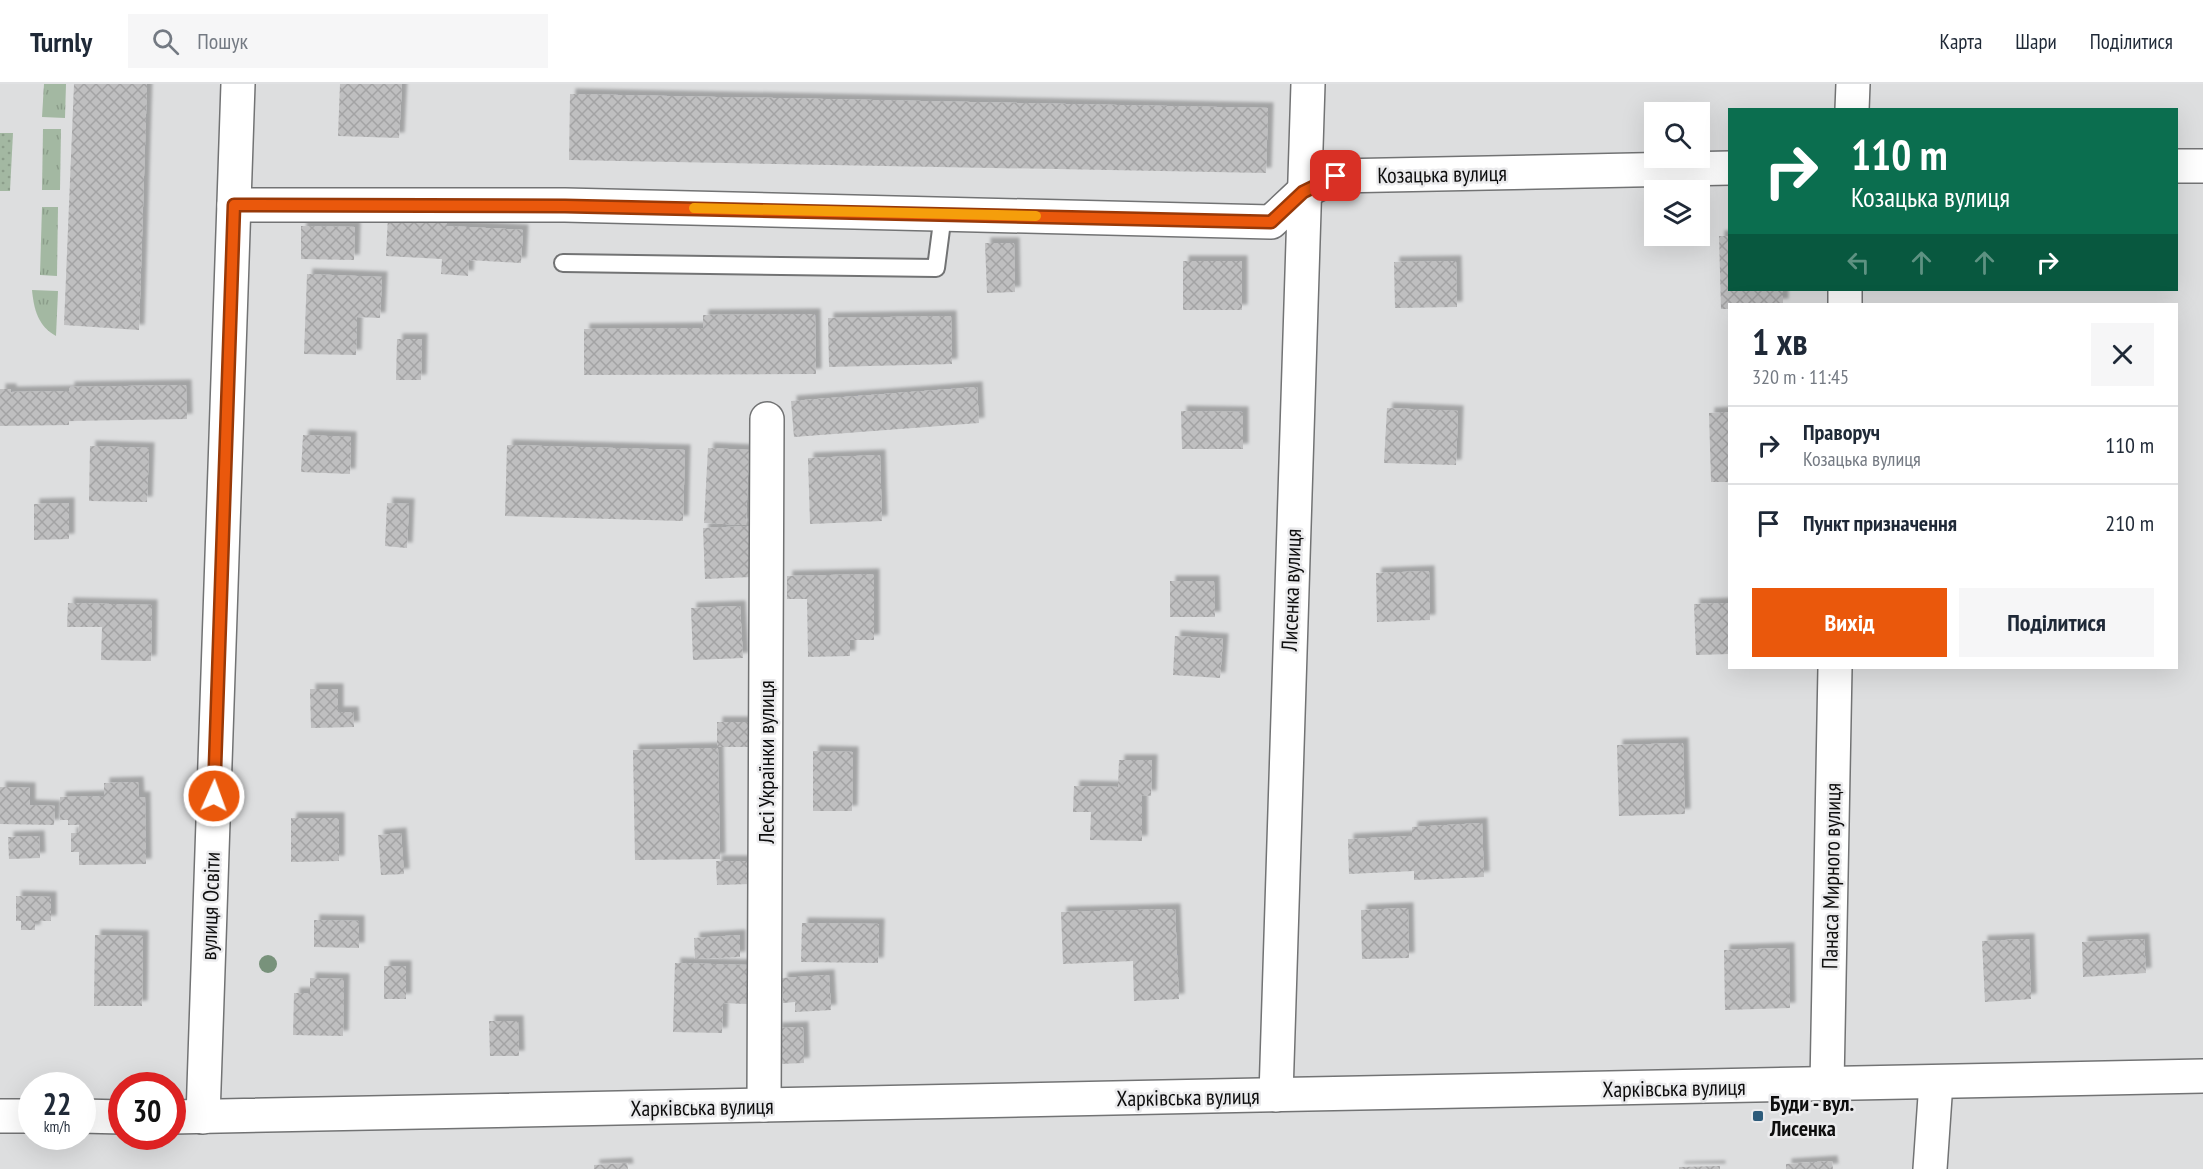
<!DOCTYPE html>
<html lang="uk">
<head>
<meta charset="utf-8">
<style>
  :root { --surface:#fff; --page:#f6f6f7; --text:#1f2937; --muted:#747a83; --line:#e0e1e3; --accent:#ea580c }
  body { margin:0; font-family:"PT Sans Narrow",sans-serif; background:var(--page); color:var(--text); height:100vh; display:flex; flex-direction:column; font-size:22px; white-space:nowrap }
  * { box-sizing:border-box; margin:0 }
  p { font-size:20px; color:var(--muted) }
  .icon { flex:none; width:33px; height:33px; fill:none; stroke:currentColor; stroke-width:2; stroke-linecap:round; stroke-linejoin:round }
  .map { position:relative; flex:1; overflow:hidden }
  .details { position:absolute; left:1728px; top:219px; width:450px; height:366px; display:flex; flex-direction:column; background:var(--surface); border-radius:0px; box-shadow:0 6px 24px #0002 }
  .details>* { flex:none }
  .banner { position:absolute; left:1728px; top:24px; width:450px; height:183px; border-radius:0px; box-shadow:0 6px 24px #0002; background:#0b6e4f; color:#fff; overflow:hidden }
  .tools { position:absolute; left:1644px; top:18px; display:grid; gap:12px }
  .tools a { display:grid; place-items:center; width:66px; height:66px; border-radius:0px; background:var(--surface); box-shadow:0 6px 24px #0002; font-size:30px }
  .speed { position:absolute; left:18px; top:988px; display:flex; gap:12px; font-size:30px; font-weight:700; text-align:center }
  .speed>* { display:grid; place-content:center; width:78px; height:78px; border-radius:50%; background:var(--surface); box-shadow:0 6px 24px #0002; line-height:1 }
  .speed small { font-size:15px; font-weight:400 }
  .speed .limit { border:9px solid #d22; background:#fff; color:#111 }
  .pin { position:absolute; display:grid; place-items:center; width:51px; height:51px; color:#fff; margin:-26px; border-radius:12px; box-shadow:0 3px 9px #0006 }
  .me { position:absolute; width:66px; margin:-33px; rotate:2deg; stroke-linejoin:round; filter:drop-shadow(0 0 4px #0008) }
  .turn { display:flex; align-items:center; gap:21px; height:126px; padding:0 24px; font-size:27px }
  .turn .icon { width:78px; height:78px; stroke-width:2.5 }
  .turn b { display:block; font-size:42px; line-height:51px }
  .lanes { display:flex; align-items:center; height:57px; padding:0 24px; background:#0003; justify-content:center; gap:30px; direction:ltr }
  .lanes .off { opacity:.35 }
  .round { display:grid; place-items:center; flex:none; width:63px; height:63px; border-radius:0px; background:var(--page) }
  .summary { display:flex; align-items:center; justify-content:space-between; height:102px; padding:0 24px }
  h1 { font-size:36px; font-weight:800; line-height:45px }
  .cta { display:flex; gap:12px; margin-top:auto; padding:12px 24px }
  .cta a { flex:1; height:69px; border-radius:0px; background:var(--accent); color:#fff; font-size:24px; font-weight:800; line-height:69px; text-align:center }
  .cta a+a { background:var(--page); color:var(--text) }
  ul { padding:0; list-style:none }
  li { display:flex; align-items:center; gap:18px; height:78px; padding:0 24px; border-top:2px solid var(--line) }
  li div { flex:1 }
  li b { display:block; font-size:22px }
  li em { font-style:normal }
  header { display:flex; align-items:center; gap:36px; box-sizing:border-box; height:84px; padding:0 30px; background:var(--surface); border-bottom:2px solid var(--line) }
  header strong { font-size:28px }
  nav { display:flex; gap:33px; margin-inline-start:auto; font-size:21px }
  .search { width:420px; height:54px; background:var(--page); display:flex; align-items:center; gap:15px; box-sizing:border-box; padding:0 21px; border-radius:0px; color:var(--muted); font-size:22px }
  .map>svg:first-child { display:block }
</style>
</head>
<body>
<header>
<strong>Turnly</strong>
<div class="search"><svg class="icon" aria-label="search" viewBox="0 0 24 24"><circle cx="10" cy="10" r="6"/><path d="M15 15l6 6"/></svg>Пошук</div>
<nav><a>Карта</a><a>Шари</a><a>Поділитися</a></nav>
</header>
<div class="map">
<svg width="2203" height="1085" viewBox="0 0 2203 1085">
  <defs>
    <pattern id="grass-tufts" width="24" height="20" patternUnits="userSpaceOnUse" patternTransform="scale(1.5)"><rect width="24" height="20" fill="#a3b8a2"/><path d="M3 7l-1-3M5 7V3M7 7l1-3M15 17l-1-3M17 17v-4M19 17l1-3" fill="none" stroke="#8b9d8a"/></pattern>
    <pattern id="park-dots" width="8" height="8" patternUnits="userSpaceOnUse" patternTransform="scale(1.5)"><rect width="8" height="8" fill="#a3b8a2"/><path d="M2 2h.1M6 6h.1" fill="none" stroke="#8b9d8a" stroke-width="1.8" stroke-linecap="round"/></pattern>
    <pattern id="building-cross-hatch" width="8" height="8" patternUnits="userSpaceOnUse" patternTransform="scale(1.5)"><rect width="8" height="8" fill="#bfbfc0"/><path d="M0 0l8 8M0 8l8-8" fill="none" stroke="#a3a3a4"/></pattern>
    <filter id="shadow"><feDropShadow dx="5.5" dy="-5.5" stdDeviation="1.5" flood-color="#0004"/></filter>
  </defs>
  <rect width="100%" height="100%" fill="#dddedf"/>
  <g fill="url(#grass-tufts)">
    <path d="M44,0H66L65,34L42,33Z"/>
    <path d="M43,45H61L60,106H42Z"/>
    <path d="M42,123H58L57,192L40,191Z"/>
    <path d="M32,206L58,207L56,252C38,242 34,226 32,206Z"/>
  </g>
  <path fill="url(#park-dots)" d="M0,49H13L10,107H0Z"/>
  <g fill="url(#building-cross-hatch)" filter="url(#shadow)">
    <path d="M74,0H147L139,246L64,241Z"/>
    <path d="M340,0H402L399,54L338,52Z"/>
    <path d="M570,10L1268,24L1266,89L569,76Z"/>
    <path d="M388,132L447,135V142L523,146L521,179L469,176L468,192L441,190L442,175L386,172Z"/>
    <path d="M301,142L355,143L354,176L301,175Z"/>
    <path d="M1719,152H1730V206H1783V220H1730V225H1721Z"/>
    <path d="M985,159H1014L1015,208L987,209Z"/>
    <rect x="1183" y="177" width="59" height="49"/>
    <path d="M1456,177L1457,223L1395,224L1394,178Z"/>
    <path d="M307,190L382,193L380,234L357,233L356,271L304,270Z"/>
    <path d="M815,230L816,290L584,291V245L703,244V231Z"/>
    <path d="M951,232L952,280L829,283L828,234Z"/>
    <path d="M397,255H422L421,296H396Z"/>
    <path d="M186,301L187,335L69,337V341L0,342V305H11V308L69,307V303Z"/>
    <path d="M977,303L979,339L794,353L791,317Z"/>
    <path d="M1387,324L1458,327L1456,381L1384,379Z"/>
    <path d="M1181,327L1243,328V365H1182Z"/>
    <path d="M1730,328V398H1711L1709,329Z"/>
    <path d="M303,351L351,353L350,390L301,388Z"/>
    <path d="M507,361L685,366L683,437L505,432Z"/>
    <path d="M90,362L149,364L147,418L89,417Z"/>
    <path d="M708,364L749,366L746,441L704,439Z"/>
    <path d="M880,371L882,437L810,440L808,374Z"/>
    <path d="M69,419V455L34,456V420Z"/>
    <path d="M387,419L409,420L407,464L385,462Z"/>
    <path d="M749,442L751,493L705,495L703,444Z"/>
    <path d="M1429,487L1430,536L1377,538L1376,489Z"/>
    <path d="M874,490V556H850V572L808,573L807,515H787V492Z"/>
    <path d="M1170,497H1214L1215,533H1170Z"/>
    <path d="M68,519L152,521L151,577L101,576L102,543H67Z"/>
    <path d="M1730,519V570L1696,571L1694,520Z"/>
    <path d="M740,522L743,574L693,576L691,524Z"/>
    <path d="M1175,552L1223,555L1220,594L1173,591Z"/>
    <path d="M310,605H338V628H353L354,643L311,644Z"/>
    <path d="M717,638H753L752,663H717Z"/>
    <path d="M1683,659L1685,730L1619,732L1617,661Z"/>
    <path d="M718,664L720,775L635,776L633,666Z"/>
    <path d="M813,667L853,668L852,727H813Z"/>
    <path d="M1119,676H1152L1151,712L1142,711V757L1090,756L1091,728H1073L1074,702L1118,703Z"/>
    <path d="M138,698L139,713H145L146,780L79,781V768H71V749H78L79,741H68V736H60V713L104,712V699Z"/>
    <path d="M0,703L30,704V721L55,722L54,741L0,740Z"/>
    <path d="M291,734H339V777L291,778Z"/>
    <path d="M1482,739L1484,793L1414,796V787L1349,790L1348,755L1412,752V743Z"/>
    <path d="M401,749L404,790L381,791L378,751Z"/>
    <path d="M39,752L40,774L9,775L8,753Z"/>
    <path d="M716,777H750V800L717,801Z"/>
    <path d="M16,812L51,813V837H35V846H21V837H16Z"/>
    <path d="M1408,824L1409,874L1362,875L1361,826Z"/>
    <path d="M1175,825L1179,915L1134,917L1133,877L1063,880L1061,828Z"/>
    <path d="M314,836L359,837V864L314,863Z"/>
    <path d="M802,839L879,840L878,879L801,878Z"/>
    <path d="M95,851L143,852L142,922H94Z"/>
    <path d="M740,851V873L695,875L694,854Z"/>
    <path d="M2029,855L2031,915L1985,918L1982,857Z"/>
    <path d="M2144,855L2146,889L2083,893L2082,858Z"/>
    <path d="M1789,864L1790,924L1725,926L1724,866Z"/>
    <path d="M675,879L748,881L747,920L723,919L722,949L673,948Z"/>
    <rect x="384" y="882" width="22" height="33"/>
    <path d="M829,891L831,926L795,928V918L783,919L782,894Z"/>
    <path d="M310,894L344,895L343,952L293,951L294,909H310Z"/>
    <path d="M489,937H518L519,972H490Z"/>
    <path d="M803,943L804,979L778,980L776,944Z"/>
    <path d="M1832,1077L1833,1085H1786V1080Z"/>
    <path d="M627,1079L628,1085H594V1081Z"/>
    <path d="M1720,1082V1085H1679V1083Z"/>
  </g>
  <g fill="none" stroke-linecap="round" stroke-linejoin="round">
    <defs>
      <path id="service" d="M563,179L936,184L943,130"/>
      <g id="minor">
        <path d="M1852,26L1853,0"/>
        <path d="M2176,82H2203"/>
        <path d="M234,121H565L1271,138L1303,108L1336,92L1730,84"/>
        <path d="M1845,220V206"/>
        <path d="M1827,1000L1835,584"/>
        <path d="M1276,1011L1308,0"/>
        <path d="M764,1021L767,335"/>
        <path d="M203,1033L238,0"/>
        <path d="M1930,1085L1936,998"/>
      </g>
      <g id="tertiary">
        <path d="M0,1032H32"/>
        <path d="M82,1032L122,1033"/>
        <path d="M172,1033L2203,992"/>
      </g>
    </defs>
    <use href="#service" stroke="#727374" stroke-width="20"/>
    <use href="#minor" stroke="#727374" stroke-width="36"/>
    <use href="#tertiary" stroke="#727374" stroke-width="36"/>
    <use href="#service" stroke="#fff" stroke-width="16"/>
    <use href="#minor" stroke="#fff" stroke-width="33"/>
    <use href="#tertiary" stroke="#fff" stroke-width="33"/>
  </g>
  <circle fill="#78927b" cx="268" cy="880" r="9"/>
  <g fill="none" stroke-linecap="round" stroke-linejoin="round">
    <defs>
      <path id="route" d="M214,712L234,121L565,122L1271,138L1303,108L1336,92"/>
    </defs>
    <use href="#route" stroke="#983908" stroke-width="15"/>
    <use href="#route" stroke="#ea580c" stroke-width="10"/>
    <path stroke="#f59e0b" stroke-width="10" d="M694,124L1036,132"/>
  </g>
  <rect fill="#2d5b7a" stroke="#ebebed" stroke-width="2" x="1752" y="1026" width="12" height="12" rx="3"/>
  <g text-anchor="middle" stroke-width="5" stroke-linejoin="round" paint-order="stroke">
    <g font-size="22" fill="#0e0e0e" stroke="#ebebed">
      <text transform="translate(1442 90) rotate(-1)" y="8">Козацька вулиця</text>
      <text transform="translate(1291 506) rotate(-88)" y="8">Лисенка вулиця</text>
      <text transform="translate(766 678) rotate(-90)" y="8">Лесі Українки вулиця</text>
      <text transform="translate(1831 792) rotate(-89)" y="8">Панаса Мирного вулиця</text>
      <text transform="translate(210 822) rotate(-88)" y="8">вулиця Освіти</text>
      <text transform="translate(1674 1004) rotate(-1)" y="8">Харківська вулиця</text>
      <text transform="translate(1188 1013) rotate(-1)" y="8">Харківська вулиця</text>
      <text transform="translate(702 1023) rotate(-1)" y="8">Харківська вулиця</text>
    </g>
    <g font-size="22" font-weight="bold" fill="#0e0e0e" stroke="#ebebed" text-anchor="start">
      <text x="1770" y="1027">Буди - вул.<tspan x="1770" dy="25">Лисенка</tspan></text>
    </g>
  </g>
</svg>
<div class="tools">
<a><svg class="icon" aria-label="search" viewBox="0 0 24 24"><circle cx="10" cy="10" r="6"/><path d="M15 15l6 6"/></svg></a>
<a><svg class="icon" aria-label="layers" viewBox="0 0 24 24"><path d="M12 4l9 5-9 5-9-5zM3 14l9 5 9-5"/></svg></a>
</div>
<div class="speed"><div>22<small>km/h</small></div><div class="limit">30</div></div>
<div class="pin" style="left:1336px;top:92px;background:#d93025"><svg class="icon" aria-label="arrive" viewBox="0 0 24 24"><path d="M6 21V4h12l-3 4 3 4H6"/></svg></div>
<svg class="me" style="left:214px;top:712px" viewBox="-20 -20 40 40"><circle r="17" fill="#ea580c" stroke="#fff" stroke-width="3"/><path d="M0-11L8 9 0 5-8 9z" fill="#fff"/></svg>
<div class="banner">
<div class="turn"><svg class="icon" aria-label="right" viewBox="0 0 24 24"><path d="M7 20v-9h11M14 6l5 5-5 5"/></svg><div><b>110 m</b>Козацька вулиця</div></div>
<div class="lanes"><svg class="icon off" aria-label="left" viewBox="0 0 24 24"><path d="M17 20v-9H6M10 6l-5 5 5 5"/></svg><svg class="icon off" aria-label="ahead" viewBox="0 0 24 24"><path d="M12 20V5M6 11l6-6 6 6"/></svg><svg class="icon off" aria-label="ahead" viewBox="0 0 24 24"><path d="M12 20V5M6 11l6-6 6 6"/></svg><svg class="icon" aria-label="right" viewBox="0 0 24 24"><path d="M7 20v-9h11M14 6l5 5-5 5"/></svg></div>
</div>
<section class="details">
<div class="summary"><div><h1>1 хв</h1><p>320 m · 11:45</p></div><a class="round"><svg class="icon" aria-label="close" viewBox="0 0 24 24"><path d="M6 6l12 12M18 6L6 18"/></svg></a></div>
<ul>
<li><svg class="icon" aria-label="right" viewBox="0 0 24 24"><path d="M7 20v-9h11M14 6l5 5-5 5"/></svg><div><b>Праворуч</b><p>Козацька вулиця</p></div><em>110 m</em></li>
<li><svg class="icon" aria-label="arrive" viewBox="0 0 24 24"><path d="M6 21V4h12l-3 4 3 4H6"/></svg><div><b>Пункт призначення</b></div><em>210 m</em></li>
</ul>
<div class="cta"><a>Вихід</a><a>Поділитися</a></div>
</section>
</div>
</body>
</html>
